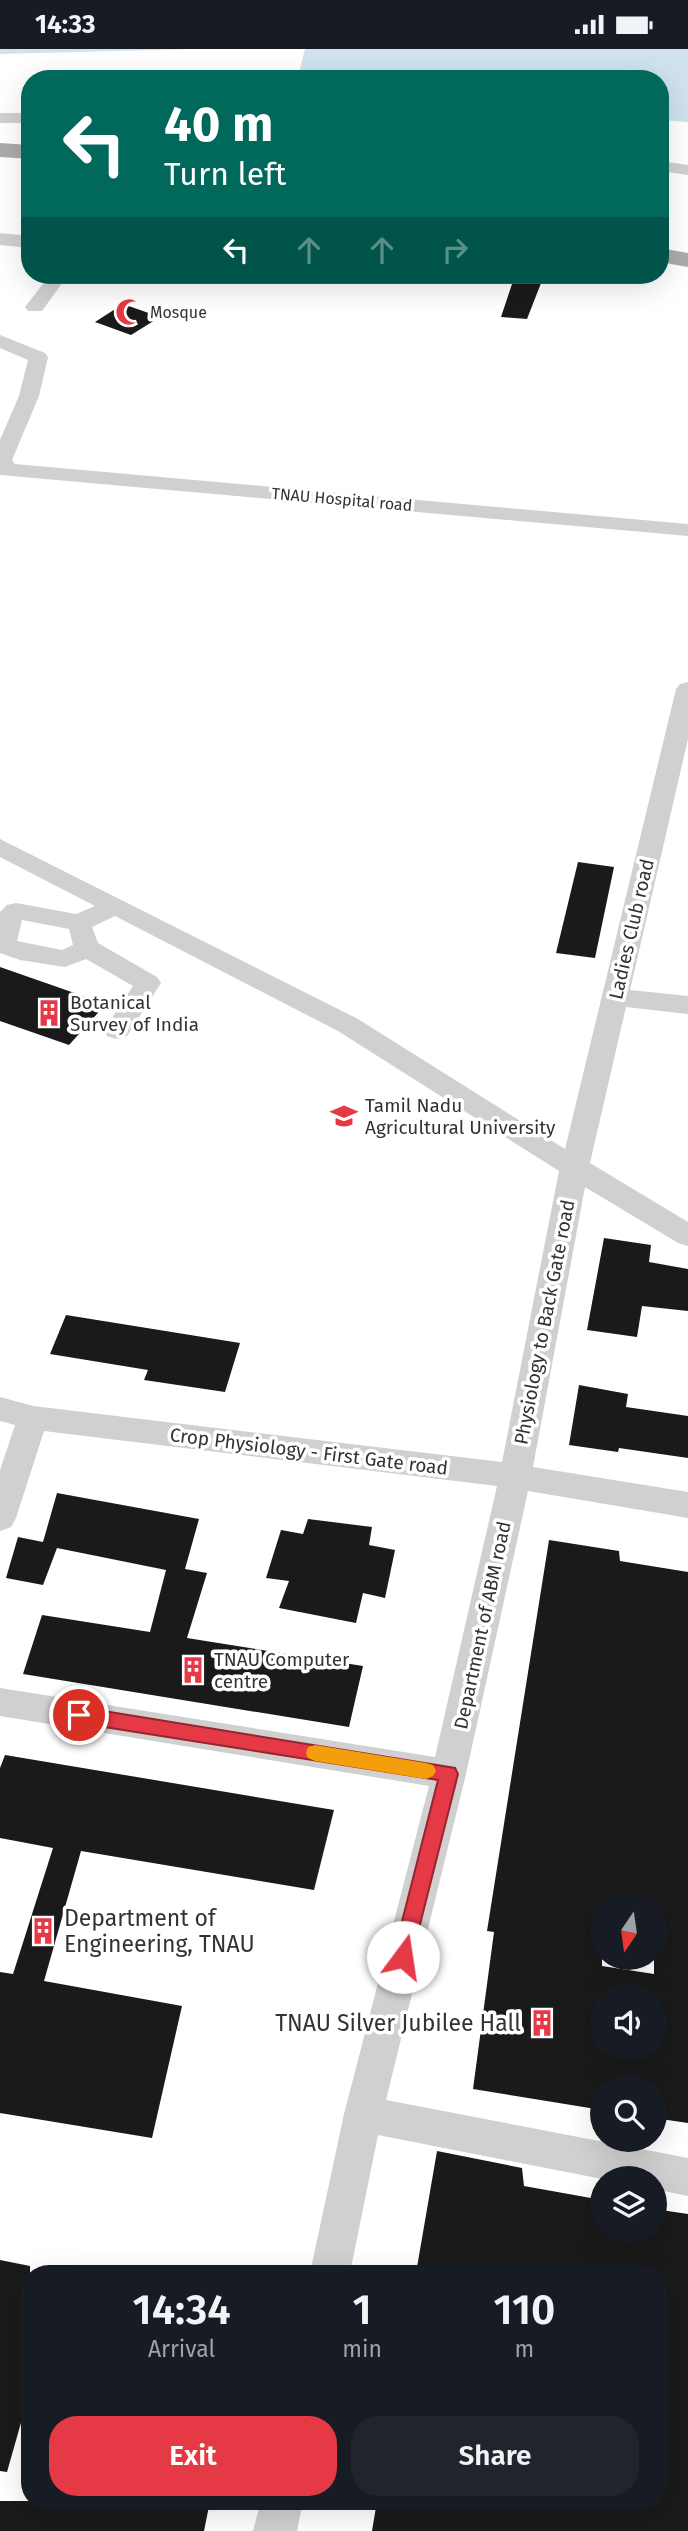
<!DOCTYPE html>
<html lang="en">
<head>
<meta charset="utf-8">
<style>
  :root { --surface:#171b24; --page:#20242c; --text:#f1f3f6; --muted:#9ea1a6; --accent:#e63946 }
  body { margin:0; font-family:"Fira Sans",sans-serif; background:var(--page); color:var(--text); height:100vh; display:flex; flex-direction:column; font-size:26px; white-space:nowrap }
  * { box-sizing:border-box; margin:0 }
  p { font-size:23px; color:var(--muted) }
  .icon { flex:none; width:38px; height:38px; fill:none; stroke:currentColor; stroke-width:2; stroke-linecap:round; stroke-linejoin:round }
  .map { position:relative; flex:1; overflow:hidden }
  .side { position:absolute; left:21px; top:2216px; width:646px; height:245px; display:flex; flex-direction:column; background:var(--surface); border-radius:28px; box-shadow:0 7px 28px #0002 }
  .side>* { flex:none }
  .hud { position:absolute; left:21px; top:21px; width:648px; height:214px; border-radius:28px; box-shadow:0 7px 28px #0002; background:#00695c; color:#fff; overflow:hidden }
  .needle { width:46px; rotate:193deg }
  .tools { position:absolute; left:590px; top:1844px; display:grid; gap:14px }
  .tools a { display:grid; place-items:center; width:77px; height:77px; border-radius:50%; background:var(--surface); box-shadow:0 7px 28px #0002; font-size:35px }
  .pin { position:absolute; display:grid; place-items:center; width:60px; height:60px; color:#fff; margin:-30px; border:4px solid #fff; border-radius:50%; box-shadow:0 2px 7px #0007 }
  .me { position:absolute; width:77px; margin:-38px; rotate:14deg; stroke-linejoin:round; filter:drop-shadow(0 0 5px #0008) }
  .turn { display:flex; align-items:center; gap:24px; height:147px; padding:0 28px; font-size:32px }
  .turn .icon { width:91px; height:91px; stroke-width:2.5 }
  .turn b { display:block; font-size:49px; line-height:60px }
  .lanes { display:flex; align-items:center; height:66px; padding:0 28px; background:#0003; justify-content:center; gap:35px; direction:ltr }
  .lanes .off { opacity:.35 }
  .eta { display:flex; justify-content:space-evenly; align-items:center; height:119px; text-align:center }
  .eta b { font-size:42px; font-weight:600; line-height:49px }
  .action { display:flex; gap:14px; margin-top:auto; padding:14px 28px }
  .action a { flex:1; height:80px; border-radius:28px; background:var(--accent); color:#fff; font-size:28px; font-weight:600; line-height:80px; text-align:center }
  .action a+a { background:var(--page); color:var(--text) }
  .status { display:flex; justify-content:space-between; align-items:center; height:49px; padding:0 35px; background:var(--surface); direction:ltr }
  .status svg { height:19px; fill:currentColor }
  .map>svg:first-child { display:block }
</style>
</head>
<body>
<div class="status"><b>14:33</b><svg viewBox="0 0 49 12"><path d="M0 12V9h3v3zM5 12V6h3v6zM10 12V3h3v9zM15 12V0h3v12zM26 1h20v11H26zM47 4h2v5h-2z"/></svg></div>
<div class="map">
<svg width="688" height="2482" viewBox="0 0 688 2482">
  <rect width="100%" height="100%" fill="#fff"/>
  <g fill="#cfe2ee">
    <path d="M0,0H194L0,5Z"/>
    <path d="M305,0H688V73L660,71V30H302L300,20Z"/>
  </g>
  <g fill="#1a1a1a" fill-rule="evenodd">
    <path d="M515,226L543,229L527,270L501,268Z"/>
    <path d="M123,255L160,268L131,286L95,273Z"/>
    <path d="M578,813L614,818L595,909L556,904Z"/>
    <path d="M0,918L106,955L69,996L0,972Z"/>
    <path d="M604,1189L651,1196L649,1213L688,1220V1262L642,1257L637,1288L587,1281Z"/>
    <path d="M66,1266L240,1294L225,1343L144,1331L148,1321L50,1305Z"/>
    <path d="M579,1336L628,1345L626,1358L688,1367V1409L619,1399L618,1403L569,1396Z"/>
    <path d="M57,1444L199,1470L185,1520L207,1524L187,1589L363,1617L349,1678L23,1625L42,1566L150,1583L166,1521L57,1499L43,1536L6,1529L18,1488L43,1493Z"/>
    <path d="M308,1470L372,1478L369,1496L395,1501L385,1549L363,1544L356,1574L279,1559L289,1532L266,1529L281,1481L303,1485Z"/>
    <path d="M549,1491L619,1502L620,1512L688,1523V2074L654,2069V2039H602V2061L473,2040L494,1883L487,1882ZM602,1857H654V1925L602,1917ZM602,1948H654V2000H602Z"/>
    <path d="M5,1706L334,1761L314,1841L81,1802L44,1932L182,1957L152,2089L0,2064V1923L13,1925L53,1799L0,1789V1719Z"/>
    <path d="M437,2102L522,2119L524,2137L602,2151V2182H654V2160L688,2165V2482H372L377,2452H658V2224H416Z"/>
    <path d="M0,2211L30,2217V2342L7,2423L0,2422Z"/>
    <path d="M0,2452H210L204,2482H0Z"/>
  </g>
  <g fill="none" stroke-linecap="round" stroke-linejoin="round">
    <g fill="#d0d0d0" fill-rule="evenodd">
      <rect x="0" y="64" width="30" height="10"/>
      <path d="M660,112L688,116V126L660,122Z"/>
      <path d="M0,184L30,187V199L0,196Z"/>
      <path d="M50,226H68L42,262H28L25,258Z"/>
      <path d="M0,286L45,304L48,308L39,347L12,411L15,415L688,475V487L0,426V391L19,347L28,311L0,299Z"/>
      <path d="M688,633V690L630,941L688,947V965L626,958L590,1114L688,1173V1197L678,1194L585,1138L533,1418L688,1443V1469L528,1442L466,1725L386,2051L688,2109V2147L654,2140V2130H602L378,2086L350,2224H310L344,2065L429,1737L0,1667V1639L435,1708L497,1437L44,1382L16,1469L11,1478L0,1482V1421L15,1376L0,1372V1348L33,1357L502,1413L559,1122L338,982L115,867L92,878L98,894L157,928L161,934L127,987L117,990L107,987L104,981L133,937L86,910L65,918L20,911L0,904V863L7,856L16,854L76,865L95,857L0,808V790L358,970L565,1100L676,640L680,635ZM22,871L69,880L73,896L62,901L17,892Z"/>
      <path d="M261,2452H303L297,2482H253Z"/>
    </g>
    <g fill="#ababab" fill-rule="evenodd">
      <path d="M0,94L30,96V110L0,108Z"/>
      <path d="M660,199L688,204V218L660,213Z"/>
    </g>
  </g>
  <path fill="#e63946" stroke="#96252e" stroke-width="2" d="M79,1658L455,1719L458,1725L410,1915L403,1917L396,1915L393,1908L438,1731L79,1674L73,1671L70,1666L73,1661Z"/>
  <path fill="#f59e0b" d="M315,1696L426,1714L433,1716L436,1722L433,1727L426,1730L315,1712L308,1709L306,1704L308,1698Z"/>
  <defs>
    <symbol id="mosque-bare" viewBox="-9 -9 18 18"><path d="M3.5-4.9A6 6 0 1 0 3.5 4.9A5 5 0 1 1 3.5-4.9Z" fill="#e63946" stroke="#fff" stroke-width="2.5" paint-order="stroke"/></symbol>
    <symbol id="building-bare" viewBox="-9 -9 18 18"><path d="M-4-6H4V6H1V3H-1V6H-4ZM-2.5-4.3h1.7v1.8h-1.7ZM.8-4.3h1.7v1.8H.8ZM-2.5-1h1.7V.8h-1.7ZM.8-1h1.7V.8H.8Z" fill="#e63946" stroke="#fff" stroke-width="2.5" paint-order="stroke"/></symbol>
    <symbol id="university-bare" viewBox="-9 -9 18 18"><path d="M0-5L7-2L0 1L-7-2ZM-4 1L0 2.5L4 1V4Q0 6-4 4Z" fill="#e63946" stroke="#fff" stroke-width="2.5" paint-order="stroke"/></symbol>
  </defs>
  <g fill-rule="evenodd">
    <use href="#mosque-bare" x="110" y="244" width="38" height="38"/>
    <use href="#building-bare" x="30" y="945" width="38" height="38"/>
    <use href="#university-bare" x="325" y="1048" width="38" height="38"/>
    <use href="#building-bare" x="174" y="1602" width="38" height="38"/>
    <use href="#building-bare" x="24" y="1863" width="38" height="38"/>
    <use href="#building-bare" x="523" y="1955" width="38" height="38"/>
  </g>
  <g text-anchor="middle" stroke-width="7" stroke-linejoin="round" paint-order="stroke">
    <g font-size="16" fill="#333" stroke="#fff" text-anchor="start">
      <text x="150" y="269">Mosque</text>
    </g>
    <g font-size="16" fill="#333" stroke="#fff">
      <text transform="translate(342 450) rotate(5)" y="6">TNAU Hospital road</text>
    </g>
    <g font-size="19" fill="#333" stroke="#fff">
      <text transform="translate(631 880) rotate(-77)" y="7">Ladies Club road</text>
      <text transform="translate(544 1273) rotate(-79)" y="7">Physiology to Back Gate road</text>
      <text transform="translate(309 1402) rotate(7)" y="7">Crop Physiology - First Gate road</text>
      <text transform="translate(482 1576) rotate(-78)" y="7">Department of ABM road</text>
    </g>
    <g font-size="19" fill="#333" stroke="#fff" text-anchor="start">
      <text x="70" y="960">Botanical<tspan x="70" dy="22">Survey of India</tspan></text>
      <text x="365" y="1063">Tamil Nadu<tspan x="365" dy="22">Agricultural University</tspan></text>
      <text x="214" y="1617">TNAU Computer<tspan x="214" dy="22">centre</tspan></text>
    </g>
    <g font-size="23" fill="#333" stroke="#fff" text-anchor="start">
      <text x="64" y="1877">Department of<tspan x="64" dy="26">Engineering, TNAU</tspan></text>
      <text x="521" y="1982" text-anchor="end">TNAU Silver Jubilee Hall</text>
    </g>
  </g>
</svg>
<div class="tools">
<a><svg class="needle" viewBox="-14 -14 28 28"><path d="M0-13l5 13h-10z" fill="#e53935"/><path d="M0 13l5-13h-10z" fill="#9ea1a6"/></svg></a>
<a><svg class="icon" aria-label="sound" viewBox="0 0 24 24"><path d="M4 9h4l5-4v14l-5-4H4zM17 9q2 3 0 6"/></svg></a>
<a><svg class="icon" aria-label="search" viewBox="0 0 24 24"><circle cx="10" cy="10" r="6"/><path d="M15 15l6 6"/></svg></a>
<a><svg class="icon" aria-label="layers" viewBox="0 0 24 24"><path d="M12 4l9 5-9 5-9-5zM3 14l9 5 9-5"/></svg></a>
</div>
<div class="pin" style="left:79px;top:1666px;background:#d93025"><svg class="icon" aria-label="arrive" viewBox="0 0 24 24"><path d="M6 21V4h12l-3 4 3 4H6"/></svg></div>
<svg class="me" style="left:403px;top:1908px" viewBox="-20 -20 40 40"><circle r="19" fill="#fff"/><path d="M0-13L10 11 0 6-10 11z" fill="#e63946"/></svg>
<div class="hud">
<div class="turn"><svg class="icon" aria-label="left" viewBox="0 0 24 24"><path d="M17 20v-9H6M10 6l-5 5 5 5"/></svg><div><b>40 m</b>Turn left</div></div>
<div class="lanes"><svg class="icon" aria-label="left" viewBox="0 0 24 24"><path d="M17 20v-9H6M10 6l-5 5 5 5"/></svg><svg class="icon off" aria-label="ahead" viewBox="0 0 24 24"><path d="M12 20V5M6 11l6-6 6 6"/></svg><svg class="icon off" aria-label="ahead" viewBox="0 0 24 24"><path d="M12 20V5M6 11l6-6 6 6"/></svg><svg class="icon off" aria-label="right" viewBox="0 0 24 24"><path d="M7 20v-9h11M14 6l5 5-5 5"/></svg></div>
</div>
<section class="side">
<div class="eta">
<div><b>14:34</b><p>Arrival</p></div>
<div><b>1</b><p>min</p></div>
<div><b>110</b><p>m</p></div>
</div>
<div class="action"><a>Exit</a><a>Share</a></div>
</section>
</div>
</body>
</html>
